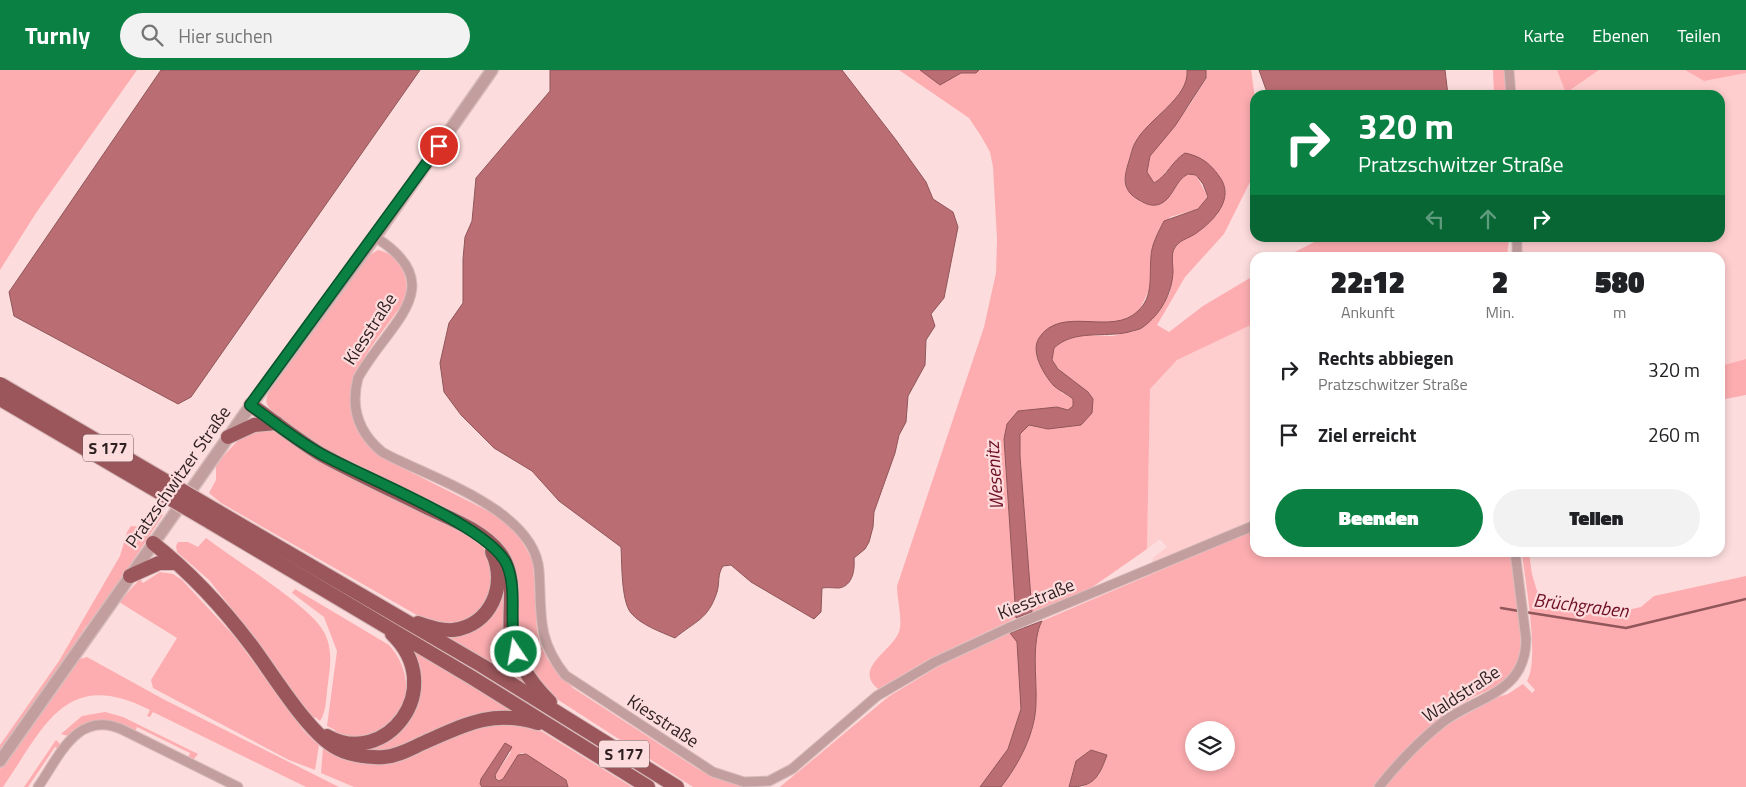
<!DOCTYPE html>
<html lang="de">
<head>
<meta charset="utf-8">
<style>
  :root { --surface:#fff; --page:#f2f2f2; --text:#202124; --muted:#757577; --accent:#0b8043 }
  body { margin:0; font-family:"Titillium Web",sans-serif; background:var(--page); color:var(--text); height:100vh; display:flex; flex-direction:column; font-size:19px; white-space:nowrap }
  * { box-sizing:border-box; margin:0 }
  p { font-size:16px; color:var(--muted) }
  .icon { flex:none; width:28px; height:28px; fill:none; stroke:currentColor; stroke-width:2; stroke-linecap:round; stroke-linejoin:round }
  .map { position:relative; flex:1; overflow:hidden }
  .sheet { position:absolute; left:1250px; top:182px; width:475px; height:305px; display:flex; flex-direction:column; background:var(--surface); border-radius:15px; box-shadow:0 2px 8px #0003 }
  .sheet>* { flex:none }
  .guide { position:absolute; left:1250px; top:20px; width:475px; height:152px; border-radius:15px; box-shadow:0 2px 8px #0003; background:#0b8043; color:#fff; overflow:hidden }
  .buttons { position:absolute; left:1185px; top:651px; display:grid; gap:10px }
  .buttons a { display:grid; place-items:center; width:50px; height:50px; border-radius:50%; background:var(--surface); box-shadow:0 2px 8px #0003; font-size:25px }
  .pin { position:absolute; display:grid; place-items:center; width:42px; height:42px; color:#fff; margin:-21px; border:2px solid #fff; border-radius:50%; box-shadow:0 1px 5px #0007 }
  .me { position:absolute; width:55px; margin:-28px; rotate:348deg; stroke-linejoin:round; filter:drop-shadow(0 0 4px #0008) }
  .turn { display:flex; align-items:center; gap:18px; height:105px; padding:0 25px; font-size:22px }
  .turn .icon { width:65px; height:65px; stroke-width:2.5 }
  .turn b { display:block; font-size:35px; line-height:42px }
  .lanes { display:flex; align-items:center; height:48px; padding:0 25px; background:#0003; justify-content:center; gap:25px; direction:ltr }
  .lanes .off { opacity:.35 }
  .eta { display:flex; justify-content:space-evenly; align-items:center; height:85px; text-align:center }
  .eta b { font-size:30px; font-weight:800; line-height:35px }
  .button { display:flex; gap:10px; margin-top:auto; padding:10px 25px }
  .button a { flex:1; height:58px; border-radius:30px; background:var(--accent); color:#fff; font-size:20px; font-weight:800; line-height:58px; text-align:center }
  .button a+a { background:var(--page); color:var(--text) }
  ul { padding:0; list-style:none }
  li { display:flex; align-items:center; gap:15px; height:65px; padding:0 25px }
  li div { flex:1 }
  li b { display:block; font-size:19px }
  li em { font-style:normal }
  header { display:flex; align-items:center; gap:30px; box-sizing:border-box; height:70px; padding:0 25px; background:var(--accent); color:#fff }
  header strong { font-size:24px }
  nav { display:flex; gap:28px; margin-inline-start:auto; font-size:18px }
  .search { width:350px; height:45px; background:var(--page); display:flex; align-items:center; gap:12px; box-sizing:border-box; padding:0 18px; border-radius:28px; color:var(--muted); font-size:19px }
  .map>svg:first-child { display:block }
</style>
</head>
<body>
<header>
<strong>Turnly</strong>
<div class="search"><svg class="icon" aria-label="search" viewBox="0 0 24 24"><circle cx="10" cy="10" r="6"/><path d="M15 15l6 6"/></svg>Hier suchen</div>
<nav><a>Karte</a><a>Ebenen</a><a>Teilen</a></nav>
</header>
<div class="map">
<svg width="1746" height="717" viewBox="0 0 1746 717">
  <rect width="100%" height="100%" fill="#fcdcdc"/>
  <g fill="#fecdce">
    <path d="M1514,0H1557L1567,23L1599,0H1685L1704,11L1746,3V289L1720,296V188L1520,187V168H1720V25H1516Z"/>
    <path d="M1255,253V451L1154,494L1152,491L1154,487L1167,477L1160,469L1147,479L1150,319L1177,290Z"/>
  </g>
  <g fill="#fdadb0" fill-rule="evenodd">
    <path d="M0,0H137L36,143L0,200Z"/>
    <path d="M899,0H920L940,15L961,3H976L979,0H1187C1190,28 1147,49 1135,73C1132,78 1131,85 1129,91C1124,107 1121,120 1139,130C1146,134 1152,137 1160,134C1173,129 1175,110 1188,104L1196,105L1208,127L1198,139L1170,147L1151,185V216L1139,241L1129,248L1117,252H1068L1042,264L1061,322L1073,329V336L1069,340L1057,337L1007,354L1004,369L1016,548L931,588L878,619C853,598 891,582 899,562C903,551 897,529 897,516L984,257L996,203L997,169L993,97L990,82L981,66L969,48Z"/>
    <path d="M1206,0H1251L1255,28V102L1224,164L1185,207L1157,255L1169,262L1203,236L1255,205V253L1177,290L1150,319L1147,479L1091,518L1032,542L1020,386V364L1029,355L1048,359L1093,329C1082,314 1063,307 1052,291L1054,278L1063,269L1083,265L1113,266L1142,258L1158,242L1170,223L1173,181L1180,171L1194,164L1218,144L1211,95L1166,101L1162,109L1153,113L1147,102L1150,86L1189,36L1206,9Z"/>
    <path d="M1493,0H1504L1506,25H1494Z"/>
    <path d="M1557,0H1599L1566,23Z"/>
    <path d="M1685,0H1746V3L1704,11Z"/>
    <path d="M1322,168H1509L1507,187H1285Z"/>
    <path d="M378,180C402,185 409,208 406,229C368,284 318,327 381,387L498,446L517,462L533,491L537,561L541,576L548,590L573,618L698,699L744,717H693L549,624L543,618L518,578L506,482C470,462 277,361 267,334C264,326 273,317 277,310L363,189Z"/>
    <path d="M1746,289V325L1720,330V296Z"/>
    <path d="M267,358L455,456L483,477L491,490L494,511L480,543L459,555L429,552L221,433L209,423L216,410V394L244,364Z"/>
    <path d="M155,440L163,445L103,536L84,559L75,578L0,683V675L59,591L120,486L127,462L131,456L142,457Z"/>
    <path d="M1255,460V482L1510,483C1514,512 1528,568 1516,596C1508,615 1489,619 1472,628C1431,649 1401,682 1373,717H1083L1099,705L1107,685L1091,680L1076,691L1069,717H1001C1019,694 1036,662 1036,632C1037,609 1031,571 1042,551ZM1194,660H1226V692H1194Z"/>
    <path d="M206,468C233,489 314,538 325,564C333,581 330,597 328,613C326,625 327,641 320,651L315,647L314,649L307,641L229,535L209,510L177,482L176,476L178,472H188L198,477Z"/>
    <path d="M1522,483H1529L1532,504L1542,538L1605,545L1641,537L1654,526L1746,506V717H1384L1428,669L1447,655L1498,627L1508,624L1523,614L1532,623L1535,620L1527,611C1540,589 1525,511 1522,483Z"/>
    <path d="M160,502L173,504L182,510L235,567L304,661L319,675L315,700L289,690L153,618L151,610L177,568L119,532L140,509L143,513Z"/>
    <path d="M502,508L527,614L445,566L469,560Z"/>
    <path d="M295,519L389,575C417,606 411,653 369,666C358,670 345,666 335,662V660L327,656L337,581L324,547L292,523Z"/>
    <path d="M1010,563L1017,572L1021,639L1008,679L980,717H780L888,627L939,596Z"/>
    <path d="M410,579L522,645L399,680L373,683L350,675L405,653Z"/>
    <path d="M87,587L163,629L339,717H306L153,642L150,647L147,646L150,640C65,597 45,656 3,717H0V699L77,590Z"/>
    <path d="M105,642L123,647L198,684L193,690L188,688L190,683L137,657L135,662C101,646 98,645 68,666L61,664L82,646Z"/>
    <path d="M483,653L528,655L541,661L632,717H568L566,710L526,684L521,683L503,709L499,711L495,705L511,682L505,673L481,709L480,714L482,717H354L321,703L323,678L329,683L330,680L358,689Z"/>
    <path d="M56,670L61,675L60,680L55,677L28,717H24Z"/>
  </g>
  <g fill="#ba6e73" stroke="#90565a">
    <path d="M161,0H420L191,327L178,334L14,246L9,222Z"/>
    <path d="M550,0H842L896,70L926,112L933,129L953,142L958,157L944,228L931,244L935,256L926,270L925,295L908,326L906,352L899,365L895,383L874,442L873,457L869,472L865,479L854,488C855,499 853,516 839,518C833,518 828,517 822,518L821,542L814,549L751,512L731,495L723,496C717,505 720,512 717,522C708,550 695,551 675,568C661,562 641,555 631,543C621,531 622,492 621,477L559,431L532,401L494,378L461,345L444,322L440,293L449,253L463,233V189L465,167L472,151L476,108L550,21Z"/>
    <path d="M920,0H979L976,3H961L940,15Z"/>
    <path d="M1187,0H1206V8L1175,56L1150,86L1147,102L1154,113C1167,106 1172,91 1185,83C1200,86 1210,93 1219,106C1236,128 1214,151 1195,164C1187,169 1179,170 1174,179C1171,185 1173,195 1173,202C1172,223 1161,244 1143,257C1140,260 1134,260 1129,262C1104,268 1074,259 1054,278L1052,290L1058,299L1088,322L1093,329L1092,343L1081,355L1048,359L1029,355L1020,364V386L1032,542L1016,548L1004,369L1007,354L1018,341L1057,337L1068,340L1073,336V329C1067,324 1060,321 1054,316C1044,305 1030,282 1039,268C1061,234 1112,267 1138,241C1154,226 1149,206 1151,187C1151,175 1159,161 1164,151L1198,139L1208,127L1203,114L1196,105L1188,104C1175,110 1173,129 1160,134C1152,137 1146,134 1139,130C1121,120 1124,107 1129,91C1131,85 1132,78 1135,73C1147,49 1190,28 1187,0Z"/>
    <path d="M1259,0H1445L1448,25H1268Z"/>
    <path d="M1042,551C1031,571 1037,609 1036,632C1036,662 1019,694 1001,717H980L1008,679L1021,639L1017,572L1010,563Z"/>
    <path d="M505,673L512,677L495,705L496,709L499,711L503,709L518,685L526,684L566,710L568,717H482L480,714L481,709Z"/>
    <path d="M1091,680L1107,685C1099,707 1094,717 1069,717L1076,691Z"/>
  </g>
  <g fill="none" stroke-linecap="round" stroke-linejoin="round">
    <g stroke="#90565a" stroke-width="2.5">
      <path d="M1501,538L1519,541"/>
      <path d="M1525,542L1626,558L1746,529"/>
    </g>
    <defs>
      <g id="minor">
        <path d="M1509,0L1511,25"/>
        <path d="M375,167C453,216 388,253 358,308C350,338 358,362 382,382C429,408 535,439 539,501C542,545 536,568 565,605L713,702L744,712L769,711L792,699L877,626L935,592L1008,558L1255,455"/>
        <path d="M1517,188V168"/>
        <path d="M38,717C59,687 77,640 121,659L238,717"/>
        <path d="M1379,717C1398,693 1419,671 1443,652C1478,626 1526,623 1526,569L1515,482"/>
      </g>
      <path id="tertiary" d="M0,691L251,335L375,167L492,0"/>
      <g id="trunk">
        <path d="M251,335C274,351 297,370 322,385C357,404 394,421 430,439C454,450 484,462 500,483C518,507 508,536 511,564C515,590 531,613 550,632"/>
        <path d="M228,367L254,355L276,353"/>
        <path d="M217,441L481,595L677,717"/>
        <path d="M210,452L471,607L648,717"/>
        <path d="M153,473C191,503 225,540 254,579C273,605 307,660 333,676C347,685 367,688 384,687C398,686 410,679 423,673C464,655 492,639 538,653"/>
        <path d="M130,506L159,493H175"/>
        <path d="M418,553C429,557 441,561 453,560C491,556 508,514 492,482"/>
        <path d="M327,666C385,699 449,619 392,564"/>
      </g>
    </defs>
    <use href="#minor" stroke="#d7baba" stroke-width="11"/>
    <use href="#tertiary" stroke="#d7baba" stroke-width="14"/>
    <use href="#trunk" stroke="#d7baba" stroke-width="16"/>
    <use href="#minor" stroke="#c39e9f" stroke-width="9"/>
    <use href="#tertiary" stroke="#c39e9f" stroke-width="11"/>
    <use href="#trunk" stroke="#9a565b" stroke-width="14"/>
    <defs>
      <g id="trunk-bridge">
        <path d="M0,314L217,441"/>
        <path d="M0,329L210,452"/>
      </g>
    </defs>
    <use href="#trunk-bridge" stroke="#d7baba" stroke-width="16" stroke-linecap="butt"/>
    <use href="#trunk-bridge" stroke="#9a565b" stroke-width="14"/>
  </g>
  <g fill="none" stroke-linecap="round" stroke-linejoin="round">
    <defs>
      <path id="route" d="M439,76L250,335C274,352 297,371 323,385C363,407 491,457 507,495C518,522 508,553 516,582"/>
    </defs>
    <use href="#route" stroke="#07532c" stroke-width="12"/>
    <use href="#route" stroke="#0b8043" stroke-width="9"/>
  </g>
  <g text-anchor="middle" stroke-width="4.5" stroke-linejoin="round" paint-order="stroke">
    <g fill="#fcdcdc" stroke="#6c5858" stroke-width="1">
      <rect x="83" y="364.5" width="50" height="27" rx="4"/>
      <rect x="599" y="670.5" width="50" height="27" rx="4"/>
    </g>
    <g font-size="16" font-weight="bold" fill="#2e1f20">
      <text x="108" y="384">S 177</text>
      <text x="624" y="690">S 177</text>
    </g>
    <g font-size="18" fill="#2e1f20" stroke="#fcdcdc">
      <text transform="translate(370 259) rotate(-57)" y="6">Kiesstraße</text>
      <text transform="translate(178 407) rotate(-55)" y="6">Pratzschwitzer Straße</text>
      <text transform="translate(1036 529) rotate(-22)" y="6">Kiesstraße</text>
      <text transform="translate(1461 624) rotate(-33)" y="6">Waldstraße</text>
      <text transform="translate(663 651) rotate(33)" y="6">Kiesstraße</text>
    </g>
    <g font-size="19" font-style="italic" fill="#6d0f22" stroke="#fcdcdc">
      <text transform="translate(994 406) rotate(-94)" y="7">Wesenitz</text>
      <text transform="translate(1581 535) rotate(7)" y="7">Brüchgraben</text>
    </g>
  </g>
</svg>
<div class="buttons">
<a><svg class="icon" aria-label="layers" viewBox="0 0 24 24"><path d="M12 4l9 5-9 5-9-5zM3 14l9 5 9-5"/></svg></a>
</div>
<div class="pin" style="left:439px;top:76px;background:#d93025"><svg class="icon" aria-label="arrive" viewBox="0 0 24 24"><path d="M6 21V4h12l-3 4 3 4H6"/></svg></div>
<svg class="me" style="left:516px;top:582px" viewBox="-20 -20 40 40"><circle r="17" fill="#0b8043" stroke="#fff" stroke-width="3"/><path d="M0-11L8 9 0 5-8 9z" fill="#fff"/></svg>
<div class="guide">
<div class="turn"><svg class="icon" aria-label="right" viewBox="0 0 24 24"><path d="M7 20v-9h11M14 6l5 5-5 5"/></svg><div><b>320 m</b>Pratzschwitzer Straße</div></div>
<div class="lanes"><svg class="icon off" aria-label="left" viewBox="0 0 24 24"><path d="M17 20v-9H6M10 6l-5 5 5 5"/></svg><svg class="icon off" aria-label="ahead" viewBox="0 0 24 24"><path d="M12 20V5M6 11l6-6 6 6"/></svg><svg class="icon" aria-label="right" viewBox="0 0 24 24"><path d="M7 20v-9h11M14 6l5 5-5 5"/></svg></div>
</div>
<section class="sheet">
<div class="eta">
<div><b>22:12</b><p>Ankunft</p></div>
<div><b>2</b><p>Min.</p></div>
<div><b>580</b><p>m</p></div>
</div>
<ul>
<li><svg class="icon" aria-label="right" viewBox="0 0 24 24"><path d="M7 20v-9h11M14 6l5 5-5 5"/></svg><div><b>Rechts abbiegen</b><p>Pratzschwitzer Straße</p></div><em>320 m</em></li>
<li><svg class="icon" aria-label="arrive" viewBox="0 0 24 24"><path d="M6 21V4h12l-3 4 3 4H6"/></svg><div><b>Ziel erreicht</b></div><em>260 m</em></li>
</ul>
<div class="button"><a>Beenden</a><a>Teilen</a></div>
</section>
</div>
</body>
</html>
